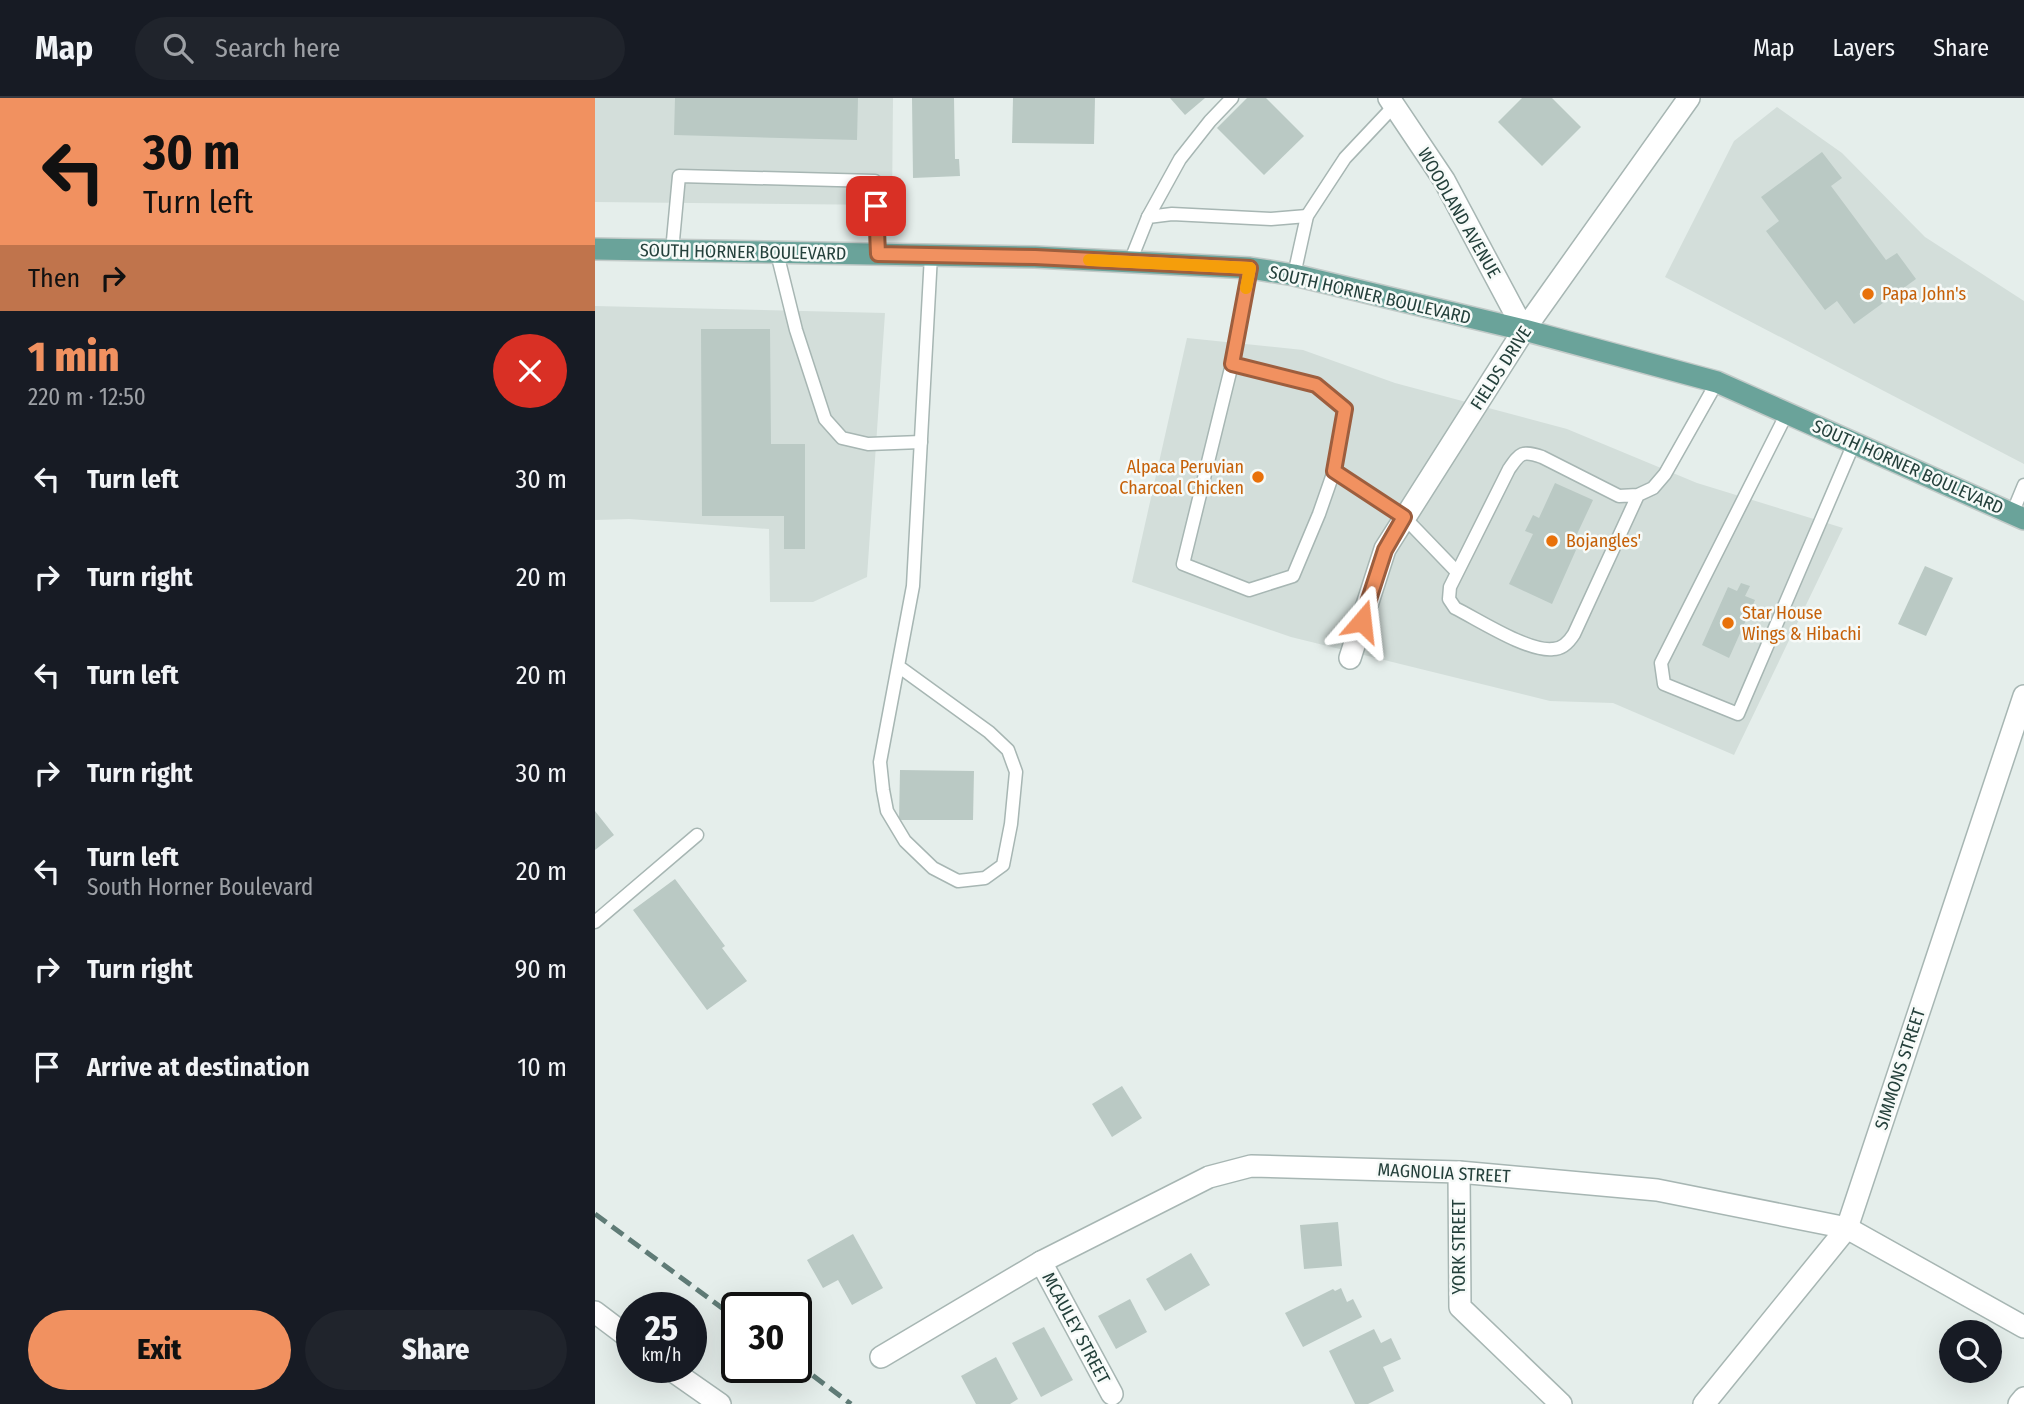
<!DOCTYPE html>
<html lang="en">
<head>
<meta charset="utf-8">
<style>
  :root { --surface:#171b24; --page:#20242c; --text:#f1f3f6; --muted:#9ea1a6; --line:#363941; --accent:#f19160 }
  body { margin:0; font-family:"Fira Sans Condensed",sans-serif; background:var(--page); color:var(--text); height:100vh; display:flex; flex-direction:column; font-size:26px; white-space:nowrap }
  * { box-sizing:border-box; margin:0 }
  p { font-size:23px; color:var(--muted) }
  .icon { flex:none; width:38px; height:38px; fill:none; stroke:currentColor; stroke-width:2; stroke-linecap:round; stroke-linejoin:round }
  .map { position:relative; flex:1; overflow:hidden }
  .details { display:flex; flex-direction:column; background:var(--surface); width:595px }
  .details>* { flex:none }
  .hud { background:#f19160; color:#111; overflow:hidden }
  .tools { position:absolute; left:1344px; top:1222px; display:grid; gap:14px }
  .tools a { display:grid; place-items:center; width:63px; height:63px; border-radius:50%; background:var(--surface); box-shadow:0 7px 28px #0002; font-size:35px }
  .speed { position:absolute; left:21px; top:1194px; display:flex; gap:14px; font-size:35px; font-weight:700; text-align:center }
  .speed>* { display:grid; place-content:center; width:91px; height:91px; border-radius:50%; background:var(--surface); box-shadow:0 7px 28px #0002; line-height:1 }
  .speed small { font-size:18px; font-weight:400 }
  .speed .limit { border:4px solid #111; border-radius:10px; background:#fff; color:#111 }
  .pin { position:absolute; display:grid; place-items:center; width:60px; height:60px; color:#fff; margin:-30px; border-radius:14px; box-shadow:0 4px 10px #0006 }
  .me { position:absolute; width:77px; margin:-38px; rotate:17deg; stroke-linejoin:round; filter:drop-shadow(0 0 5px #0008) }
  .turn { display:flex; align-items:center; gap:24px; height:147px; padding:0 28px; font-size:32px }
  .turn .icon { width:91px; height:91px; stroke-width:2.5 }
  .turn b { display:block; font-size:49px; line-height:60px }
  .then { display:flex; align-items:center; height:66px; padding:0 28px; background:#0003; gap:14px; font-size:26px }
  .round { display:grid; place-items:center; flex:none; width:74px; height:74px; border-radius:37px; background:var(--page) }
  .headline { display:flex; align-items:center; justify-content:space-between; height:119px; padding:0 28px }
  h1 { font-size:42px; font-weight:800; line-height:52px; color:var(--accent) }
  .action { display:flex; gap:14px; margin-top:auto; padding:14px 28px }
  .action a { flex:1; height:80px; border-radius:42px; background:var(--accent); color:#111; font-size:28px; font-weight:800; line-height:80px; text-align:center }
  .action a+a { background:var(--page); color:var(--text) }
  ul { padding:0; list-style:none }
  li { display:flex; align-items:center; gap:21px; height:98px; padding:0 28px }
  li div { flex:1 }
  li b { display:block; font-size:26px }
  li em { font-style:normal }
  header { display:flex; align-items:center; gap:42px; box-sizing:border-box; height:98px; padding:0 35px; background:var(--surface); border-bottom:2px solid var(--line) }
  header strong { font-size:33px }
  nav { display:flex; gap:38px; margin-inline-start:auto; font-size:24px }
  .search { width:490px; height:63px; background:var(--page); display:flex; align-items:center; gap:18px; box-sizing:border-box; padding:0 24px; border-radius:38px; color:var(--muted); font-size:26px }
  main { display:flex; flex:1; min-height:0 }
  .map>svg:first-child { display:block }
</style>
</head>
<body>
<header>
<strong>Map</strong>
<div class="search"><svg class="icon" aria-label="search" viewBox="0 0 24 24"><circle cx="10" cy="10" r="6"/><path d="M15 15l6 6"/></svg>Search here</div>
<nav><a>Map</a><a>Layers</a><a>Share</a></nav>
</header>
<main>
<section class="details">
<div class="hud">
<div class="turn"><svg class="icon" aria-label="left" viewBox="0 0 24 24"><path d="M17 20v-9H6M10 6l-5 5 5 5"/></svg><div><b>30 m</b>Turn left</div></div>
<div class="then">Then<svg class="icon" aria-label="right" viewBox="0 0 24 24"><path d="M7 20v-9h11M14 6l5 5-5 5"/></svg></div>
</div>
<div class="headline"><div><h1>1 min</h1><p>220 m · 12:50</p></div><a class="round" style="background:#d93025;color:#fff"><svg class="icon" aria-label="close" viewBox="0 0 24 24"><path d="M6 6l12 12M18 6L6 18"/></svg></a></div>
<ul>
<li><svg class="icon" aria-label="left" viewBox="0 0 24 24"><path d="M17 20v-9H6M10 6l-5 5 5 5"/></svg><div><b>Turn left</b></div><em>30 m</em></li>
<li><svg class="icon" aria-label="right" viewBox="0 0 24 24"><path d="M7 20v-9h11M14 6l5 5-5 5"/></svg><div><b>Turn right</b></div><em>20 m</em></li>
<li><svg class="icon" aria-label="left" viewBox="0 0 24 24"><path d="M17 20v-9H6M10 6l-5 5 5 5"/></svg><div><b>Turn left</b></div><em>20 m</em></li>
<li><svg class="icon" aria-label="right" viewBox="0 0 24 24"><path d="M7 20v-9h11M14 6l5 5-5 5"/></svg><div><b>Turn right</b></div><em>30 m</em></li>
<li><svg class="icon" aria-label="left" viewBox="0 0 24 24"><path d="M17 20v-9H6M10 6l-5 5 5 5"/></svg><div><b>Turn left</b><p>South Horner Boulevard</p></div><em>20 m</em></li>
<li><svg class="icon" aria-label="right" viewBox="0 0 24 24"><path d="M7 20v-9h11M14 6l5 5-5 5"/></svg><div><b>Turn right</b></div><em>90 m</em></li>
<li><svg class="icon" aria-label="arrive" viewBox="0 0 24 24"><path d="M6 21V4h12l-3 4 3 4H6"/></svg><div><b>Arrive at destination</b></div><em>10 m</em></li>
</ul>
<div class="action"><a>Exit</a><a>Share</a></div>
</section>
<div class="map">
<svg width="1429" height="1306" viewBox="0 0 1429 1306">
  <rect width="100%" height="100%" fill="#e5eeeb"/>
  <g fill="#d3deda">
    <path d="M0,0H298L297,107L0,104Z"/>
    <path d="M1182,9L1247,55L1330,139L1429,203V366L1070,179L1139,43Z"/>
    <path d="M0,208L290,215L272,479L218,504H175L174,431L34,421L0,422Z"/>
    <path d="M592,240L708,252L800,285L972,331L1102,385L1248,430L1139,657L1018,605L955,603L696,539L537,484Z"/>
  </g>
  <g fill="#bac9c4">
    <path d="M80,0H263L262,42L79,37Z"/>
    <path d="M317,0H359L360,61H364L365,78L318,80Z"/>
    <path d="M418,0H500L499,46L417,45Z"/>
    <path d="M575,0H610L590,17Z"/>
    <path d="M652,0H671L709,38L669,77L622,30Z"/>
    <path d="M927,0H957L986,29L947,68L903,24Z"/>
    <path d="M1227,54L1247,80L1236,88L1291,162L1302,155L1321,181L1259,226L1242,203L1230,212L1171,133L1184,123L1166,99Z"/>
    <path d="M106,231H175L176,346H210V451H189V418H107Z"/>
    <path d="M960,385L998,402L976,449L981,452L957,506L914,486L938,436L930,433L938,417L944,420Z"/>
    <path d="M1330,468L1358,480L1331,538L1303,526Z"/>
    <path d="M1146,485L1155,488L1150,498L1160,502L1134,560L1107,547L1133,489L1142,493Z"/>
    <path d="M305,672L379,673L378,722H304Z"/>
    <path d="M0,713L19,737L0,752Z"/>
    <path d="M80,781L130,848L127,850L152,883L112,912L38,812Z"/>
    <path d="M527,988L547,1020L517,1039L497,1006Z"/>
    <path d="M743,1124L747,1168L709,1171L705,1127Z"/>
    <path d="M258,1136L288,1190L257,1207L243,1182L228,1190L212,1162Z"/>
    <path d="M596,1155L615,1187L570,1213L551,1181Z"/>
    <path d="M746,1190L752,1204L758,1201L767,1219L708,1249L690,1215L738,1191L740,1193Z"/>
    <path d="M535,1201L552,1234L521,1251L503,1218Z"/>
    <path d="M449,1229L478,1282L446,1299L417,1245Z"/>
    <path d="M779,1231L786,1245L796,1240L806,1261L788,1269L799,1293L773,1306H760L734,1253Z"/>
    <path d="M401,1259L423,1301L415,1306H381L366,1278Z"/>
  </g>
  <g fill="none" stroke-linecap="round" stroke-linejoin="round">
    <defs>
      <g id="service">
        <path d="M553,119L585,61L615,23L637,0"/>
        <path d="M77,153L84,78L280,83L283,156"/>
        <path d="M182,155L201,232L230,321L247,340L273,346L326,344"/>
        <path d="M535,164L553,119L577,116L676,121L712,118"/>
        <path d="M699,177L712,118L750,60L799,8"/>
        <path d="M637,266L721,287L749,311L739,373L724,416L698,478L654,492L588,466L637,266L655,170"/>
        <path d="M1192,315L1066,565L1069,586L1143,616L1259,345"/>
        <path d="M739,373L809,419L862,474"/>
        <path d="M1043,397L979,536C974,544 968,551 958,551C933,554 884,522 860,510L854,501L855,489L914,371C925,355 927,352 947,359L1024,398L1043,397L1058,390L1070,376L1122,284"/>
        <path d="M1417,416L1429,387"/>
        <path d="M303,568L394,634L413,652L421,674L416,726L408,767L390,780L363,783L338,770L310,743L292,713L288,692L285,664L318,488L336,157"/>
        <path d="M0,824L102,737"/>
      </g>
      <g id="minor">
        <path d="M755,560L790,451L929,232"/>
        <path d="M864,1074L865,1209L966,1306"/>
        <path d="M446,1164L517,1296"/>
        <path d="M0,1214L37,1242"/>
        <path d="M286,1259L446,1164L614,1079L656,1068L864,1074L1062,1092L1252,1130L1429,1229"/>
        <path d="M72,1269L125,1306"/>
        <path d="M1109,1306L1252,1130L1429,598"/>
        <path d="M1424,1306L1429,1300"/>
      </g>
      <path id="tertiary" d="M794,0L849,82L929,232L1094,0"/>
      <path id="primary" d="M0,151L440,159L655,170L699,177L929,232L1122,284L1429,421"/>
    </defs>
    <use href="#service" stroke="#a7b6b3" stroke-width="15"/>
    <use href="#minor" stroke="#a7b6b3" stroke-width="24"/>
    <use href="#tertiary" stroke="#a7b6b3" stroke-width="24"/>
    <use href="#primary" stroke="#c2cac8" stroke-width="24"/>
    <use href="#service" stroke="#fff" stroke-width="12"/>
    <use href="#minor" stroke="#fff" stroke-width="21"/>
    <use href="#tertiary" stroke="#fff" stroke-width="21"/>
    <use href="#primary" stroke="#6aa39a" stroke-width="21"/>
    <g stroke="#5f7b76" stroke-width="5" stroke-dasharray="14 7" stroke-linecap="butt">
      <path d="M0,1116L142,1221"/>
      <path d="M201,1265L256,1306"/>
    </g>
  </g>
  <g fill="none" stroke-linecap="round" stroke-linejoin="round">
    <defs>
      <path id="route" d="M281,108L283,156L440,159L655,170L637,266L721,287L750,311L739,373L809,419L790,452L767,523"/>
    </defs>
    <use href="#route" stroke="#9d5e3e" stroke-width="18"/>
    <use href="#route" stroke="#f19160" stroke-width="12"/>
    <path stroke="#f59e0b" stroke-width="12" d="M494,162L655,170L651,190"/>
  </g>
  <g fill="#e8710a" stroke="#f6faf8" stroke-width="2.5">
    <circle cx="1273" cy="196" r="7"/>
    <circle cx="663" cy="379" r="7"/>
    <circle cx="957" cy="443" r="7"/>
    <circle cx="1133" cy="525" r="7"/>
  </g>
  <g text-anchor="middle" stroke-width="5" stroke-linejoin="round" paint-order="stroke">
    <g font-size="18" fill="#24403b" stroke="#f6faf8">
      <text transform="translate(864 115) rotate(60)" y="6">WOODLAND AVENUE</text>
      <text transform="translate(148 154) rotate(1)" y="6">SOUTH HORNER BOULEVARD</text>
      <text transform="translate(775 197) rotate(13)" y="6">SOUTH HORNER BOULEVARD</text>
      <text transform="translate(906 270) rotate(-57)" y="6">FIELDS DRIVE</text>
      <text transform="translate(1313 369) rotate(24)" y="6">SOUTH HORNER BOULEVARD</text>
      <text transform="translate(1305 971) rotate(-72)" y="6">SIMMONS STREET</text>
      <text transform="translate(849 1075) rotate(3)" y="6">MAGNOLIA STREET</text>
      <text transform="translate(864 1149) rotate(-90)" y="6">YORK STREET</text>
      <text transform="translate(481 1230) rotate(62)" y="6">MCAULEY STREET</text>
    </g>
    <g font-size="18" fill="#c56008" stroke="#f6faf8" text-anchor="start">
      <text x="1287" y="202">Papa John's</text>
      <text x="649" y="375" text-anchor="end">Alpaca Peruvian<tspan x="649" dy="21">Charcoal Chicken</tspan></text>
      <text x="971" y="449">Bojangles'</text>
      <text x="1147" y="521">Star House<tspan x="1147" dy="21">Wings &amp; Hibachi</tspan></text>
    </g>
  </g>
</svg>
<div class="tools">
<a><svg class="icon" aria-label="search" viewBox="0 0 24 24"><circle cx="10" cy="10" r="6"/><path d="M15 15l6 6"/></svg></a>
</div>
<div class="speed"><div>25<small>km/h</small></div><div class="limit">30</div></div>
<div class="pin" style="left:281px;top:108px;background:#d93025"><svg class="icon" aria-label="arrive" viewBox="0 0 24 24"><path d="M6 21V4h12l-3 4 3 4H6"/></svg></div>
<svg class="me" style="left:767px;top:523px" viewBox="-20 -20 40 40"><path d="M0-17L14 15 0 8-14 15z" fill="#f19160" stroke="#fff" stroke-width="4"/></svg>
</div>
</main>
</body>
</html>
